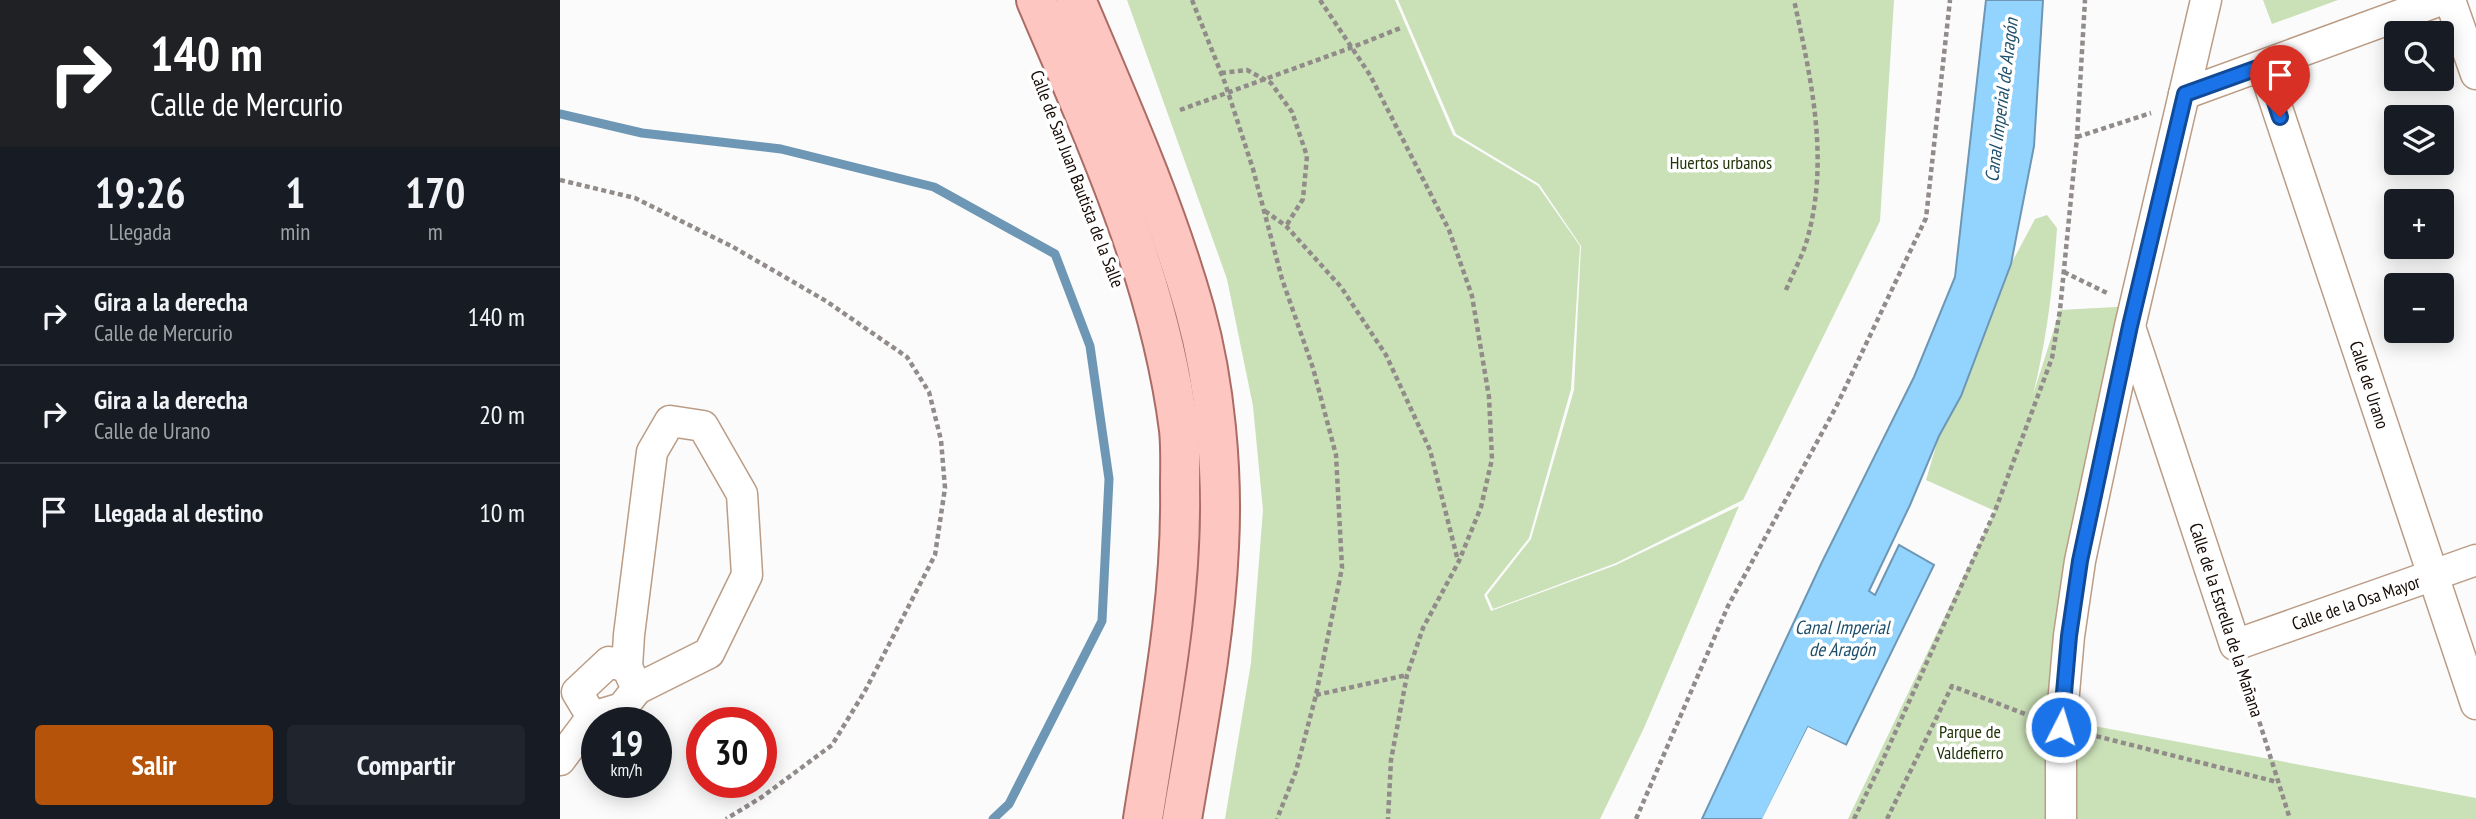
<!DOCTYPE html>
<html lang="es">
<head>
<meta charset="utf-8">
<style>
  :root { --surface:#171b24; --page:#20242c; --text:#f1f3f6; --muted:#9ea1a6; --line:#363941; --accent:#b45309 }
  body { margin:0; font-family:"PT Sans Narrow",sans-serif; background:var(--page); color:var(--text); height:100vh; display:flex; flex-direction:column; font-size:26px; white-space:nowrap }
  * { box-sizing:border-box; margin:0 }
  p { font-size:23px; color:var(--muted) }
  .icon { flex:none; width:38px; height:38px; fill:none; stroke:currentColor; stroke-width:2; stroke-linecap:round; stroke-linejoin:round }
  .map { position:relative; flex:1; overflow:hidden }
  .side { display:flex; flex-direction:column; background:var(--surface); width:560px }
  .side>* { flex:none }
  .top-card { background:#202124; color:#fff; overflow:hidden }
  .fabs { position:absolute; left:1824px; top:21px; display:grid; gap:14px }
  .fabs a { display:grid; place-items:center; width:70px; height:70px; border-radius:7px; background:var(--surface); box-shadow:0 4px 18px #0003; font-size:35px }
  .speed { position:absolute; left:21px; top:707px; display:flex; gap:14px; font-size:35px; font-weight:700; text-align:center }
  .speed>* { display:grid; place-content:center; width:91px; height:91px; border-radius:50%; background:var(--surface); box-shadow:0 4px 18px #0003; line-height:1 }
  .speed small { font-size:18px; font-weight:400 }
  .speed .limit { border:10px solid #d22; background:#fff; color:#111 }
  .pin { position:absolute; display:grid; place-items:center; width:60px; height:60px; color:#fff; margin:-72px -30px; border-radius:50% 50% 50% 0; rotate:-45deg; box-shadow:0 0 7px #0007 }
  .pin .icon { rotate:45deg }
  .me { position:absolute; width:77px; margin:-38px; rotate:5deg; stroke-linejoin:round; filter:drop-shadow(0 0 5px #0008) }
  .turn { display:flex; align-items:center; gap:24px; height:147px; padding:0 35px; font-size:32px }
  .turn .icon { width:91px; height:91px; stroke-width:2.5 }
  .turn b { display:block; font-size:49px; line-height:60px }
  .eta { display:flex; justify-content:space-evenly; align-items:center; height:119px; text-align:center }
  .eta b { font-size:42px; font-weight:700; line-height:49px }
  .button { display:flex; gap:14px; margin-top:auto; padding:14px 35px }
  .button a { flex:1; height:80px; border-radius:7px; background:var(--accent); color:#fff; font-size:28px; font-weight:700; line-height:80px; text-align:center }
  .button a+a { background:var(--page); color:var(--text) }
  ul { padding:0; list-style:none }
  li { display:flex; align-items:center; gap:21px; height:98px; padding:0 35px; border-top:2px solid var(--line) }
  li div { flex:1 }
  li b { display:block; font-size:26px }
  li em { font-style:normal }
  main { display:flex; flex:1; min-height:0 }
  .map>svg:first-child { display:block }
</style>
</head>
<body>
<main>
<section class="side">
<div class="top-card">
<div class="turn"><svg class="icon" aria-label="right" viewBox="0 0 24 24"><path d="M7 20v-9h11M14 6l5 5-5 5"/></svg><div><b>140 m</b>Calle de Mercurio</div></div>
</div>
<div class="eta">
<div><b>19:26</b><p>Llegada</p></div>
<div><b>1</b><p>min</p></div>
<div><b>170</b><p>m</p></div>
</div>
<ul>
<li><svg class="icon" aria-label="right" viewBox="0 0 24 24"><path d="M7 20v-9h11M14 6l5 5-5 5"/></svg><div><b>Gira a la derecha</b><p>Calle de Mercurio</p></div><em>140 m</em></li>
<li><svg class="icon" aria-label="right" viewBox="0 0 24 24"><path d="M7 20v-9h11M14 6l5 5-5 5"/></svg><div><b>Gira a la derecha</b><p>Calle de Urano</p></div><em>20 m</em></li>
<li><svg class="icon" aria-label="arrive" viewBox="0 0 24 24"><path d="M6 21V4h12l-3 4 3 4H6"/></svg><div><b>Llegada al destino</b></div><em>10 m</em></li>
</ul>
<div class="button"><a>Salir</a><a>Compartir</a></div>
</section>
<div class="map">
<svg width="1916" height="819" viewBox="0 0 1916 819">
  <rect width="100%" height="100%" fill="#fbfbfb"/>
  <g fill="#cae0b7">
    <path d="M567,0H835L893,135L978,186L1020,246L1011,389L969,538L924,595L931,611L1056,565L1179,506L1084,728L1040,819H665L691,663L703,510L693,406L667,279Z"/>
    <path d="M838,0H1334L1320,221L1183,500L1056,563L933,609L927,595L971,539L1014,390L1021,246L979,184L896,134Z"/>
    <path d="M1703,0H1778L1712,24Z"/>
    <path d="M1487,215L1497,228C1493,286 1487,338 1473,395L1500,310L1574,306L1509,636L1485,721L1518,723L1916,798V819H1288L1435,511L1366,480L1379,436L1401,396L1451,264L1475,219Z"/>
  </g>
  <path fill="#93d4ff" stroke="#6d97b4" stroke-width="2" d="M1426,0H1483L1474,146L1451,264L1401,396L1379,436L1350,505L1309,591L1315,595L1339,545L1374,565L1286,745L1248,727L1203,819H1142L1262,562L1354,377L1395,277Z"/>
  <path fill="#fbfbfb" d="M1248,727L1289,747L1285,749L1249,731L1207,819H1202Z"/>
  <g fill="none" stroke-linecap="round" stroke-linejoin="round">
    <path stroke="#6d97b4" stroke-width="9" d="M0,114L82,133L221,149L374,187L495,254L530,346L549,479L542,621L449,804L433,819"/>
    <defs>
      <g id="minor">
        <path d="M1890,0L1916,74"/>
        <path d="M1703,66L1916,704"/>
        <path d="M1624,94L1881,0"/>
        <path d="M1571,330L1675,645L1916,560"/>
        <path d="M67,667L69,635L92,452L110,421L143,426L182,494L187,575L149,653L77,689"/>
        <path d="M0,760L32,717L62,708L77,689L67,667L49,662L17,692L32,717"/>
        <path d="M1501,819V727L1509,636L1520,561L1570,326L1646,0"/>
      </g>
      <g id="major">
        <path d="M476,0C535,139 600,279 619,430C621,449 620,469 620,489C622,600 600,709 583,819"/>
        <path d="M516,0C559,102 605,204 635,311C655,383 663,472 659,547C655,639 637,729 622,819"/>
      </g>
    </defs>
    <use href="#minor" stroke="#bb9c85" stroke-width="33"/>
    <use href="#major" stroke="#aa6c64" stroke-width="42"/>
    <g stroke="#918c89" stroke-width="4.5" stroke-dasharray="5 3.5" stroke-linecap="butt">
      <path d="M632,0L665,83L693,169L722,279L753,368L776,455L782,568L756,695L736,771L717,819"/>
      <path d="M760,0L810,75L889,230L912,296L929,397L932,459L921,507L899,561L863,628L847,675L831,760L828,819"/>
      <path d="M661,73L687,70L711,83L732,112L747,156L743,199L726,226"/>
      <path d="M620,110L793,47L843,27"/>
      <path d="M1517,137L1591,113"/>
      <path d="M0,180L75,198L173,247L266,301L347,357L369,392L381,440L385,488L375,555L305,691L272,745L202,797L166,819"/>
      <path d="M705,211L726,226L781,287L826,355L870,450L898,561"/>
      <path d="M1504,272L1547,293"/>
      <path d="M1226,290C1233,273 1242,257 1247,240C1270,159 1251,79 1234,0"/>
      <path d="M1684,673L1730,819"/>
      <path d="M756,695L847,675"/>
      <path d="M1528,734L1717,782"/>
      <path d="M1076,819L1168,606L1276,407L1366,218L1390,0"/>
      <path d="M1294,819L1321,764L1435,511L1492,358L1500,310L1517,137L1525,0"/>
      <path d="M1327,819L1392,686L1473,717"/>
    </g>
    <use href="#minor" stroke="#fff" stroke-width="30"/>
    <use href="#major" stroke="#fdc6c1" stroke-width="38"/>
  </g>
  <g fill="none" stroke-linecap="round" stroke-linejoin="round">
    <defs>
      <path id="route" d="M1501,727L1509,636L1520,561L1570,326L1625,94L1703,66L1720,117"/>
    </defs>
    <use href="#route" stroke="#114b97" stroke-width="18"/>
    <use href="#route" stroke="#1a73e8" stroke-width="12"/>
  </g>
  <g text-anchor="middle" stroke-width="7" stroke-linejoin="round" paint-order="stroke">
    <g font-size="18" fill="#213407" stroke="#fff">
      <text x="1161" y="169">Huertos urbanos</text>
      <text x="1410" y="738">Parque de<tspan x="1410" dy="21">Valdefierro</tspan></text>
    </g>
    <g font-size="18" fill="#150a04" stroke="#fff">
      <text transform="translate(517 179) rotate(69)" y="6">Calle de San Juan Bautista de la Salle</text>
      <text transform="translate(1809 385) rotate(72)" y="6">Calle de Urano</text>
      <text transform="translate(1796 603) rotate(-19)" y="6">Calle de la Osa Mayor</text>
      <text transform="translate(1666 620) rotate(72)" y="6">Calle de la Estrella de la Mañana</text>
    </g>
    <g font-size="19" font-style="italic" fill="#1d4e6b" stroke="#fff">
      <text transform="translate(1441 100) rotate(-83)" y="7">Canal Imperial de Aragón</text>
      <text x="1282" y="634">Canal Imperial<tspan x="1282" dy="22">de Aragón</tspan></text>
    </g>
  </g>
</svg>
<div class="fabs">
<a><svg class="icon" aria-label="search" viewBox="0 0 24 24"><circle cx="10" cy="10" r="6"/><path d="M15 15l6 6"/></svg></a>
<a><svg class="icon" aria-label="layers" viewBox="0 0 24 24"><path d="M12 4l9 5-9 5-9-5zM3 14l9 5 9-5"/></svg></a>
<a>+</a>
<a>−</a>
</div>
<div class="speed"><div>19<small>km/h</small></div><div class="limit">30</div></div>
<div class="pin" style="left:1720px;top:117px;background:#d93025"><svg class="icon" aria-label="arrive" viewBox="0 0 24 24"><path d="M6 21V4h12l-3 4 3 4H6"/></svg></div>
<svg class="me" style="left:1501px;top:727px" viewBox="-20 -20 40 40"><circle r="17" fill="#1a73e8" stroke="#fff" stroke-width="3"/><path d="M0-11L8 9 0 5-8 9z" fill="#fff"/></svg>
</div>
</main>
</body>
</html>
